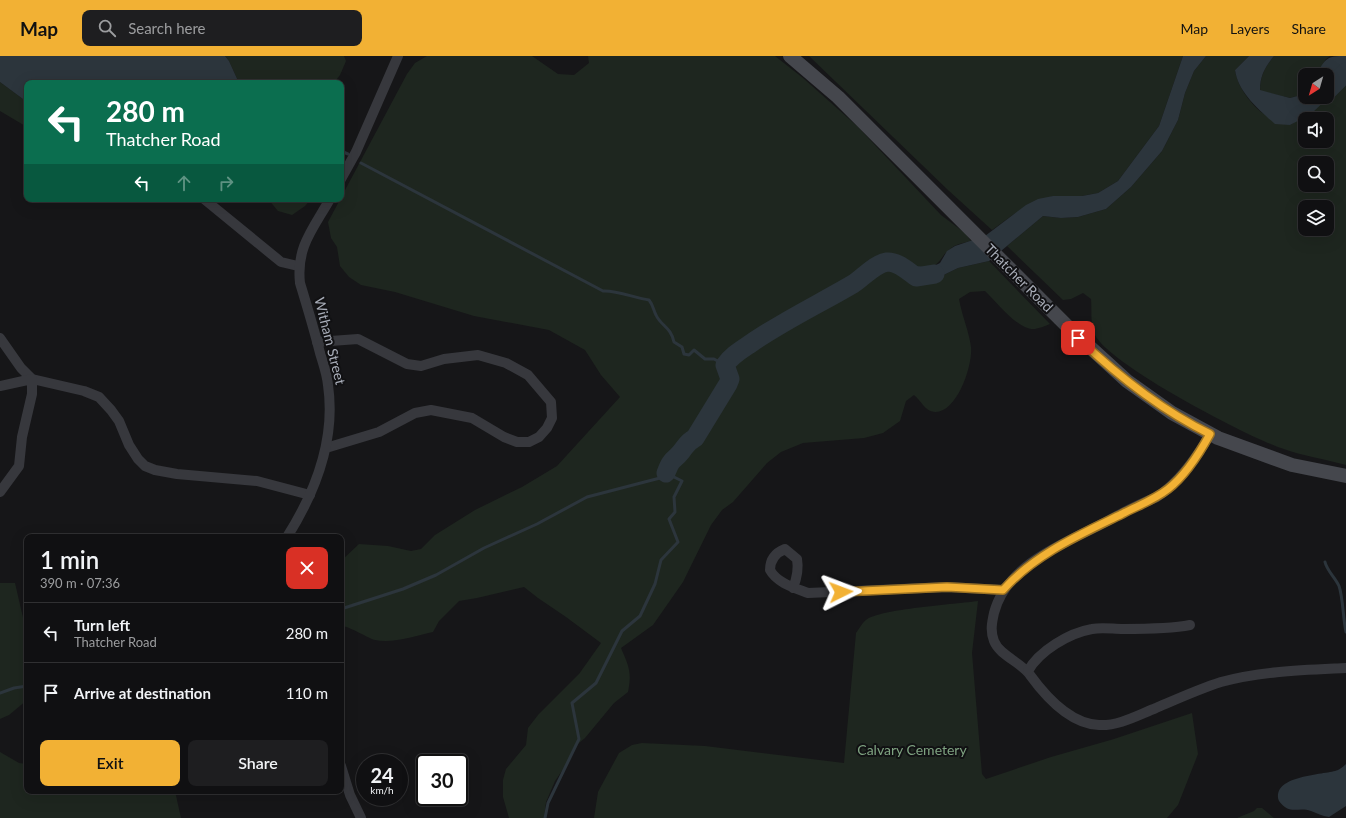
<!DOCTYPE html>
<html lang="en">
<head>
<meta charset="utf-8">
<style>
  :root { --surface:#101012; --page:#1e1e20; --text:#f1f3f6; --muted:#9c9d9f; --line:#303032; --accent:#f2b134 }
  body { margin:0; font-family:Lato,sans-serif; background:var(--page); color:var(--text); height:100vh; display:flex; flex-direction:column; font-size:15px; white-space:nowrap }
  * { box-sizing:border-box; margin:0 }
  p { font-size:13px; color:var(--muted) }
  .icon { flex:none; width:22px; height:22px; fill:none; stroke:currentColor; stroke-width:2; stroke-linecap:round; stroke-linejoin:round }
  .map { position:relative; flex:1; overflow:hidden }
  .panel { position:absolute; left:24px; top:478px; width:320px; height:260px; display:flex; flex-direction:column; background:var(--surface); border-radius:8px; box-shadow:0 4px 16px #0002,0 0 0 1px var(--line) }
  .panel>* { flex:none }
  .hud { position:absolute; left:24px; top:24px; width:320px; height:122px; border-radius:8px; box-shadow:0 4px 16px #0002,0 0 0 1px var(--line); background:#0b6e4f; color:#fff; overflow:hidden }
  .needle { width:26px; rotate:217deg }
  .tools { position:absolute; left:1298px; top:12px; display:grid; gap:8px }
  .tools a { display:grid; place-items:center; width:36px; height:36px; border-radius:8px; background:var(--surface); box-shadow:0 4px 16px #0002,0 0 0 1px var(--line); font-size:20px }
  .speed { position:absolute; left:356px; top:698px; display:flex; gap:8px; font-size:20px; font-weight:700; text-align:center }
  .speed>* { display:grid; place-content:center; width:52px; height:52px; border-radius:50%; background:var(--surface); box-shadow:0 4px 16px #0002,0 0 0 1px var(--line); line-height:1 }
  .speed small { font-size:10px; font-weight:400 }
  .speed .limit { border:2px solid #111; border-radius:6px; background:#fff; color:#111 }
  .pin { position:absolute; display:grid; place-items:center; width:34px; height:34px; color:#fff; margin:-17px; border-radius:8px; box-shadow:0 2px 6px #0006 }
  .me { position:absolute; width:44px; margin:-22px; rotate:87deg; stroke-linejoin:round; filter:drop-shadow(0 0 3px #0008) }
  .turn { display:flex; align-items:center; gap:14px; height:84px; padding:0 16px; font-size:18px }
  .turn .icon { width:52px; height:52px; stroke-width:2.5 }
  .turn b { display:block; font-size:28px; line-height:34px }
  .lanes { display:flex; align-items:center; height:38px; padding:0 16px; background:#0003; justify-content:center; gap:20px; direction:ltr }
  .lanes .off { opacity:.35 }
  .round { display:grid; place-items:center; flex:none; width:42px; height:42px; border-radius:8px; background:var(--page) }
  .overview { display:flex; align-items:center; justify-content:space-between; height:68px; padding:0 16px }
  h1 { font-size:24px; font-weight:600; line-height:30px }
  .button { display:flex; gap:8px; margin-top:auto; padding:8px 16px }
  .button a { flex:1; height:46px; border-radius:8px; background:var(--accent); color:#111; font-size:16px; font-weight:600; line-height:46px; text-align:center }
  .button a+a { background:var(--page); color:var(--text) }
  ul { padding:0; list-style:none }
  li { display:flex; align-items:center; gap:12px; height:60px; padding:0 16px; border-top:1px solid var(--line) }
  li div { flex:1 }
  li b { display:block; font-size:15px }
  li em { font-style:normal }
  header { display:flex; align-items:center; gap:24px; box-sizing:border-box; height:56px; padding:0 20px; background:var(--accent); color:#111 }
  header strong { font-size:19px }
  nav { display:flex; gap:22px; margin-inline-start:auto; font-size:14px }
  .search { width:280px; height:36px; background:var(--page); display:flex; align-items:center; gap:10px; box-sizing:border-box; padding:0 14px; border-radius:8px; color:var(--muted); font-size:15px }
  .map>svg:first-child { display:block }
</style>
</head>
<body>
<header>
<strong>Map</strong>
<div class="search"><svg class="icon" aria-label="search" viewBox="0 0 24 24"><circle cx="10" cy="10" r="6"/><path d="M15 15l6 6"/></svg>Search here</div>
<nav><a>Map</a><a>Layers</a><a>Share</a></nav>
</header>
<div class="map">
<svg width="1346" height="762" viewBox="0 0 1346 762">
  <rect width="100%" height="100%" fill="#161618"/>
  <g fill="#1e261f" fill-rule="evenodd">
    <path d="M225,0H344L346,5L340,19L334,27H239L229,5Z"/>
    <path d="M427,0H532L558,18L574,19L589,7L588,0H775L803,22L857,70L941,159L965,177L971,185C963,187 955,188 949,194C940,201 943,205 930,212L925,228L958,212L989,205L1050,268C1045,270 1040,272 1035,273C1018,275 996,245 985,235L970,236L959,243C962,260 969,275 971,291C973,309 957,357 935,356C924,355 921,344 914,339L906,345L900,365L883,377L864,382L803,387L781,396L767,407L733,446L722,454L711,469L683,526L653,569L621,592C629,611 632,616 628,636L614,647L585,682L574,691L566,709L555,725L546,746L544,762H509L503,741V724L506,713L526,689L528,672L538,659L579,618L601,587L566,561L538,542L524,531L477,542L459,545L439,565L433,576C415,580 392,588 375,584C366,581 347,569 341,570V505L359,488L388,490L411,495L421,493L435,479L475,454L522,431L557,410L620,341L601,319L585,294L549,274L474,260L395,236L361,229L349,221L340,210L337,191L331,182L328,166L407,18L415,7Z"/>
    <path d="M809,0H1183L1159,70L1118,125L1098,137L1082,140H1053L1014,158L992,174L948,134Z"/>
    <path d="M1206,0H1249L1235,14C1237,29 1249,46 1261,56C1269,61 1281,65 1290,69L1332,38L1346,16V409C1325,403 1302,400 1281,392C1246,380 1110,309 1095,279C1090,270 1092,254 1091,243L1083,237L1071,243L1063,244L1007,190L1043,160L1061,162L1078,161L1106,153L1131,131L1162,95L1178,64L1185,37L1194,15ZM1305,63H1327V85H1305ZM1305,107H1327V129H1305ZM1305,151H1327V173H1305Z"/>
    <path d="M1274,0H1330L1326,3L1316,19H1305V34L1301,39L1290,42L1260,35C1260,20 1265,11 1274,0Z"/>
    <path d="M0,26L27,46V71L0,55Z"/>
    <path d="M268,143H311L305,150L292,159L278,155Z"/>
    <path d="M0,527H15L27,579V644L9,659L0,663Z"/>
    <path d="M978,545L972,597L982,718L986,723L1051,701L1114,683L1192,657L1198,698L1178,749L1167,762H594L598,736L619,697L632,689L642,687L705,690L844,707L856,577C859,573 862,567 866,564C879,553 957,548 978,545Z"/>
    <path d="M0,696L19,707L27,708V735H175L181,762H0Z"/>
    <path d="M1257,752H1262L1274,762H1237L1254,755Z"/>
  </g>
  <g fill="#2c353c">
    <path d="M0,0H225L229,5L239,27H27V46L0,26Z"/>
    <path d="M1183,0H1206L1194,15L1185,37L1178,64L1162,95L1131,131L1106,153L1078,161L1061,162L1043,160L989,205L958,212L925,228L913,225L909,219L916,210L930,212L940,207L947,195L955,190L985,180L1026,149L1038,143L1053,140H1082L1098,137L1118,125L1159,70Z"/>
    <path d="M1249,0H1274C1265,11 1260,20 1260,34L1290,42L1301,39L1305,34V41H1327V19H1316C1326,2 1326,0 1346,0V16L1332,38L1311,58L1290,69L1275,68C1258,53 1238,36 1235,14Z"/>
    <path d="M1346,708V750L1329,761C1322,760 1317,757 1311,755C1298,750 1290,760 1279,745C1271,720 1320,719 1335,715C1339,714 1343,711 1346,708Z"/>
  </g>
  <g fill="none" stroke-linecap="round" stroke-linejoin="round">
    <g stroke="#2c353c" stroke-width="3">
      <path d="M341,95L348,98"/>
      <path d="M361,107L603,235C616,234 635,242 649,244C653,249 653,253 656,259C661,270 671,271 674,286L682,291L684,298L689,299L694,294L705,303H714L725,309"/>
      <path d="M1325,506C1327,515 1335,521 1339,530C1343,541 1343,563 1346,576"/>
      <path d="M341,553L403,533L436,519L484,492L537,468L587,441L660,422L666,417L682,425L674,441L675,456L669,463L678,486L661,504L655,528L640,560L622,575L596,627L572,647L579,683L548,747L545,762"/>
      <path d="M0,637L14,632L27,630"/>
    </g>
    <g stroke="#2c353c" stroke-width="19">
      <path d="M1327,35L1346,16"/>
      <path d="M666,417C672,401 673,406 681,396C686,390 687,386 695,382L728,328L730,323L725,309C731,300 741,294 750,288C783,265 819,248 853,228C863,222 874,208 887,206C897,205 908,215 916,221L935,218"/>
    </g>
    <g stroke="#37383d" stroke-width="10">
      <path d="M341,123L356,96L398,0"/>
      <path d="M204,143L281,206L298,210"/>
      <path d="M0,282L21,312L32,323L84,335L99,341L111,354L119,365L129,389L138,403L145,410L155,414L177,418L257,425L310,439"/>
      <path d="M317,286L358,283L407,308L421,310L444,303L478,299L506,307L528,319L551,346L552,362L547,372L539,381L529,386H517L504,381L472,362L431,354L415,357L379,376L326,392"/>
      <path d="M0,330L32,323V338L22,381L19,410L0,436"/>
      <path d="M1210,378C1196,403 1180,425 1157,441C1137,449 1118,459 1100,469C1060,489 1006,510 994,557C992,566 990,575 994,585C1000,600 1021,606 1030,619C1046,641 1070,668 1099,669C1119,670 1138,659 1156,652C1177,643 1199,633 1221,626C1261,615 1304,614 1346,612"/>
      <path d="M287,481C316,435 336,384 328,329C327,318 323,307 320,297C314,273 307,250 300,227C296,191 313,173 330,143"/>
      <path d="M793,532C797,522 799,514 797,503L785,493C775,497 770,504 770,514C777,527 795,532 808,537L947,531L1003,534"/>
      <path d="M1028,615C1039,595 1069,577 1092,573C1102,571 1113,573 1123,573C1144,573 1170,573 1190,569"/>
      <path d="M341,710L350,739L361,762"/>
    </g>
    <path stroke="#45474d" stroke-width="14" d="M790,0L838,41L1070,273L1127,325L1172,357L1218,382L1292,409L1346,420"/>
  </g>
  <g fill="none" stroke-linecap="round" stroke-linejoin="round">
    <defs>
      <path id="route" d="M841,536L947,531L1003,534C1035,498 1079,479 1122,458C1137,450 1154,444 1168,433C1186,419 1199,398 1210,378C1161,354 1118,320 1078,282"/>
    </defs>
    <use href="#route" stroke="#9d7322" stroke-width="10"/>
    <use href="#route" stroke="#f2b134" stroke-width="7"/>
  </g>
  <g text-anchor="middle" stroke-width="4" stroke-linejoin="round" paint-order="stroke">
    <g font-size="14" fill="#a8adb8" stroke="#111113">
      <text transform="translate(1019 222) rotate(45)" y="5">Thatcher Road</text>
      <text transform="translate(330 285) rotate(76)" y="5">Witham Street</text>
    </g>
    <g font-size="14" fill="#7fa381" stroke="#111113">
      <text x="912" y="699">Calvary Cemetery</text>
    </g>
  </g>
</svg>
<div class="tools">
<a><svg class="needle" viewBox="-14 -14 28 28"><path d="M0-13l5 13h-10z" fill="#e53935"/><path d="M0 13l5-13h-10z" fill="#9c9d9f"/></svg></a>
<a><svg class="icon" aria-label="sound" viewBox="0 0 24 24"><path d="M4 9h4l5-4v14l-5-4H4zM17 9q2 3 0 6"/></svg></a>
<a><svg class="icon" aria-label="search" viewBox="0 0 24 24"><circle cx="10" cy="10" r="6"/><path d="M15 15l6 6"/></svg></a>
<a><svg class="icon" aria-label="layers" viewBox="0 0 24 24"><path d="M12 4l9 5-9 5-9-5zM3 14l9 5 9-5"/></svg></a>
</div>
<div class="speed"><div>24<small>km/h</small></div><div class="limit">30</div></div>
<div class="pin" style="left:1078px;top:282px;background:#d93025"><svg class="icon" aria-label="arrive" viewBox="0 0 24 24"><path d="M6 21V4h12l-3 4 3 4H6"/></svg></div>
<svg class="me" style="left:841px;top:536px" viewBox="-20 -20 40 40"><path d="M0-17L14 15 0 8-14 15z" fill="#f2b134" stroke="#fff" stroke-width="4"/></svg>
<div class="hud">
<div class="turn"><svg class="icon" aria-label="left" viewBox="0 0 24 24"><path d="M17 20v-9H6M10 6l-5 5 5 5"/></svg><div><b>280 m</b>Thatcher Road</div></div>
<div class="lanes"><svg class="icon" aria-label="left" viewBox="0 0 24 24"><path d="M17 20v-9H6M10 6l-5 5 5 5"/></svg><svg class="icon off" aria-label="ahead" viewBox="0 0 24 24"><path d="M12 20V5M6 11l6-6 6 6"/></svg><svg class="icon off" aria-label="right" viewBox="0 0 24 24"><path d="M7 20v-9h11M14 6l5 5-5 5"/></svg></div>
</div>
<section class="panel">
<div class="overview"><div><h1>1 min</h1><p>390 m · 07:36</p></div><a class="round" style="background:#d93025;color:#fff"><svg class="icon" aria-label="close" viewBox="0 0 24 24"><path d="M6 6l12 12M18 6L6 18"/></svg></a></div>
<ul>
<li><svg class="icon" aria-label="left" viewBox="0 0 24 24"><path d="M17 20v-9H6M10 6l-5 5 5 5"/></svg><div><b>Turn left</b><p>Thatcher Road</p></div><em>280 m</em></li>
<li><svg class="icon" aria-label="arrive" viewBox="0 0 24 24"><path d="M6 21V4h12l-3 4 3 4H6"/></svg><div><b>Arrive at destination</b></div><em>110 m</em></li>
</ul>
<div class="button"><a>Exit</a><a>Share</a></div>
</section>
</div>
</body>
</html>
